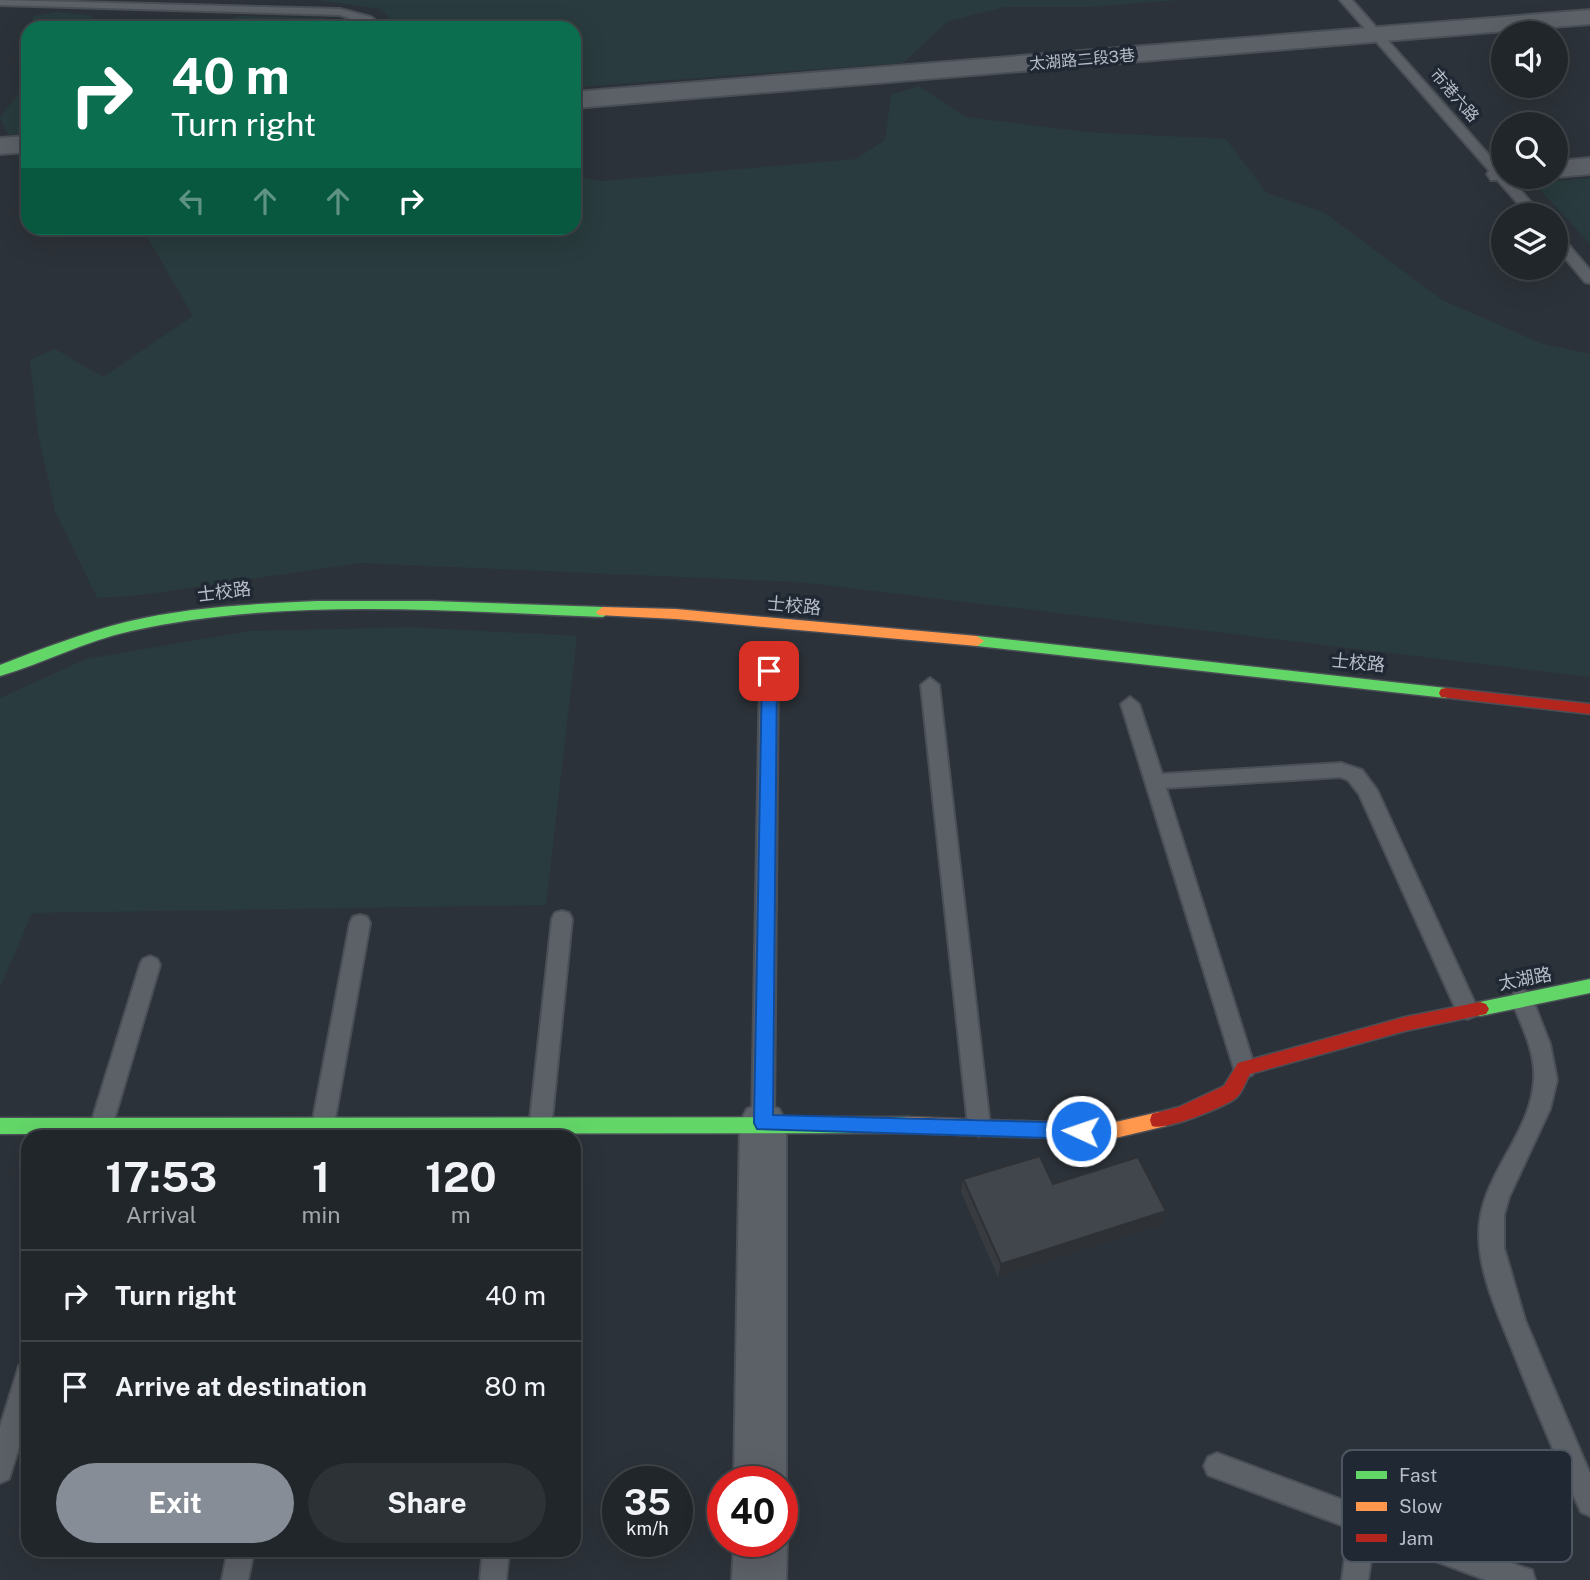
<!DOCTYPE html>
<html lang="en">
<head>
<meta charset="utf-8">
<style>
  :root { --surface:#21262b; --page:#2d3237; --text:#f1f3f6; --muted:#a2a5a9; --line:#3e4347; --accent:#868d97 }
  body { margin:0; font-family:"Public Sans","Noto Sans TC",sans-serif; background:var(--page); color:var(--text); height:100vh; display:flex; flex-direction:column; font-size:26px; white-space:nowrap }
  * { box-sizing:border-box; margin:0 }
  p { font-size:23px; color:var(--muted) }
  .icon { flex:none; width:38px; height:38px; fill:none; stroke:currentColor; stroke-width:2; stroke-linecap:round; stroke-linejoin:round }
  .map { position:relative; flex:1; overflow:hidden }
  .side { position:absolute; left:21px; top:1130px; width:560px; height:427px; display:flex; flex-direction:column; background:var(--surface); border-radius:21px; box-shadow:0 7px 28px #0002,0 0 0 2px var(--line) }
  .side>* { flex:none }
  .top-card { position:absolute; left:21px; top:21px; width:560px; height:214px; border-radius:21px; box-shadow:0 7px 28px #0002,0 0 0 2px var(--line); background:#0b6e4f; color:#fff; overflow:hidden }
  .controls { position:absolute; left:1491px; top:21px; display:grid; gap:14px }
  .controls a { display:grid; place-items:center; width:77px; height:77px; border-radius:50%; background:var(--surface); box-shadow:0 7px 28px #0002,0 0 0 2px var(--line); font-size:35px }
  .speed { position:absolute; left:602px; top:1466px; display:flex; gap:14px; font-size:35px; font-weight:700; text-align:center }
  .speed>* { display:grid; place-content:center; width:91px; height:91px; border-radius:50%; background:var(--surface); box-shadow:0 7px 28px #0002,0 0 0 2px var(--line); line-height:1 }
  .speed small { font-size:18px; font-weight:400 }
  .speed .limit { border:10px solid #d22; background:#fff; color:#111 }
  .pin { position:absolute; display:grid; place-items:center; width:60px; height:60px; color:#fff; margin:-30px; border-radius:14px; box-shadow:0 4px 10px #0006 }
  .me { position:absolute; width:77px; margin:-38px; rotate:273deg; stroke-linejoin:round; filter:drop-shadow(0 0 5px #0008) }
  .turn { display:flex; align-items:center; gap:24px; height:147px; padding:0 35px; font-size:32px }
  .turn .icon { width:91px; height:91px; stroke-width:2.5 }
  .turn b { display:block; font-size:49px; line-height:60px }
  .lanes { display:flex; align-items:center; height:66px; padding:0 35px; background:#0003; justify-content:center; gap:35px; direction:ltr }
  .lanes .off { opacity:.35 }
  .eta { display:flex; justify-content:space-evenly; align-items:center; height:119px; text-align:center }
  .eta b { font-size:42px; font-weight:700; line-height:49px }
  .action { display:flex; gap:14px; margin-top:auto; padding:14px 35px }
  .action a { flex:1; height:80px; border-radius:42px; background:var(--accent); color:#fff; font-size:28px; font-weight:700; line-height:80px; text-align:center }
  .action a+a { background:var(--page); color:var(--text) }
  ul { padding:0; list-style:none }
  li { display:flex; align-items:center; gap:21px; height:91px; padding:0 35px; border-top:2px solid var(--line) }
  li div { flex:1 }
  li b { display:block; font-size:26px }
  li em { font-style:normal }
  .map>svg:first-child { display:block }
</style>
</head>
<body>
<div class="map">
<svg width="1590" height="1580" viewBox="0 0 1590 1580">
  <rect width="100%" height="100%" fill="#2c3239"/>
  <g fill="#293b3e">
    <path d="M317,0H1181L1086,7H1004L948,21L903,63L574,87V28H398L381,9Z"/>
    <path d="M58,12L90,15L103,28H31L33,16Z"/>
    <path d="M240,16L325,18L358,28H197Z"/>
    <path d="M28,48V133L9,135L0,118L21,90Z"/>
    <path d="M919,86L966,117L1085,132L1226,139L1267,193L1325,213L1442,300L1540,343L1590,354V677L799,582L360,563L142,595L97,598L55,511L38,433L30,360L55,349L103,377L193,316L142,228H574V177L603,181L856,159L885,140L891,95Z"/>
    <path d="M1590,178V244L1534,183Z"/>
    <path d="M410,627L577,636L546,905L32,913L0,988V698L86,659L250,631Z"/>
  </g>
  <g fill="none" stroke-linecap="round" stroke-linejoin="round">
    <defs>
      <g id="lane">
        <path d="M0,0L340,9L371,17L386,28C370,28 356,20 340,15L0,5Z"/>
        <path d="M1340,0H1352L1503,171V177H1509L1542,215H1528Z"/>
        <path d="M1556,235L1561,236L1590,270V283L1585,282L1556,247Z"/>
        <path d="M769,665L778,671L774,1123L771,1130L763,1133L755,1130L752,1123L760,671Z"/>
        <path d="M930,678L939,685L990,1126L987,1133L979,1136L971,1133L968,1126L921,685Z"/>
        <path d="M1130,697L1139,704L1162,774L1341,763L1362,770L1377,790L1478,1010L1475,1016L1467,1019L1459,1016L1359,794L1348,780L1340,777L1166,788L1255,1068L1252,1075L1244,1077L1236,1075L1121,704Z"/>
        <path d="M562,911L569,913L572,919L551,1129L548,1136L536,1138L529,1129L552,919L555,913Z"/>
        <path d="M360,915L367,917L370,923L333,1130L330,1137L315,1138L311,1130L350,923L353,917Z"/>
        <path d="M150,956L157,959L160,965L111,1130L108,1137L93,1138L89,1130L140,965L143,959Z"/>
        <path d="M1522,990L1530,993L1550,1044L1557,1080L1550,1109L1509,1197L1504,1215V1248L1525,1320L1590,1474V1516L1581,1512C1557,1459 1534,1405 1513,1351C1498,1314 1479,1274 1479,1234C1479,1176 1531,1136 1534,1080C1536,1052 1521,1024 1511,999L1514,993Z"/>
        <path d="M28,1363V1418L9,1479L0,1483V1427L19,1366Z"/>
        <path d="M1217,1453L1522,1567L1532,1570L1535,1580H1486L1374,1538L1368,1580H1342L1349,1528L1208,1475L1204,1466L1208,1457Z"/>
        <path d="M228,1550H254L248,1580H222Z"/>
        <path d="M483,1550H509L506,1580H480Z"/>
      </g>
      <g id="street">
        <path d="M1590,10V24L574,108V92Z"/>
        <path d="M28,136V152L0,154V138Z"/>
        <path d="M1590,158V174L1556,177H1555L1556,161Z"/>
        <path d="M1500,166H1503V177H1514L1512,180H1491L1487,174L1491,168Z"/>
        <path d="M763,1103L779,1109L786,1123V1482L782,1491V1482H734L740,1123L747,1109Z"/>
        <path d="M782,1532L787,1542L786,1580H732L734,1542H782Z"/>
      </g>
      <g id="fast">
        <path d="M317,601H431L603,607L610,612L603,617C446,611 285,597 131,631C85,641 44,663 0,676V665C41,649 83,633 126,622C188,607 253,604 317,601Z"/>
        <path d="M977,636L1446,688L1453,693L1446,698L977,646L970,641Z"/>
        <path d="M1590,979V993L1480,1016L1474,1014L1471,1009L1474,1004L1480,1002Z"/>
        <path d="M907,1117L914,1119L916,1125L914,1131L907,1133L0,1134V1118Z"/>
      </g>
      <g id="slow">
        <path d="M603,607L676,609L977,636L984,641L977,646L676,619L598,615L596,612Z"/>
        <path d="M1159,1112L1166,1114L1168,1120L1166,1126L1107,1140L907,1133L900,1131L898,1125L900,1119L907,1117L1107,1124Z"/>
      </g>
      <g id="jam">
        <path d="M1446,688L1590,704V714L1441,697L1439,693L1441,689Z"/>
        <path d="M1480,1002L1486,1004L1489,1009L1486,1014L1405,1031L1250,1074C1246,1081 1242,1093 1236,1098C1224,1107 1166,1131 1152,1126L1150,1120L1152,1114L1179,1107L1224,1086L1238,1063L1405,1017Z"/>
      </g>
    </defs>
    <use href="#lane" stroke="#4a4e56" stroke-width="4"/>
    <use href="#street" stroke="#4a4e56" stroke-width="4"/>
    <use href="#fast" stroke="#4a4e56" stroke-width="3"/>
    <use href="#slow" stroke="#4a4e56" stroke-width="3"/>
    <use href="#jam" stroke="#4a4e56" stroke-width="3"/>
    <use href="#lane" fill="#5c6067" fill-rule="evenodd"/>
    <use href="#street" fill="#5c6067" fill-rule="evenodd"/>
    <use href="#fast" fill="#63d668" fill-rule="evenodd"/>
    <use href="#slow" fill="#ff974d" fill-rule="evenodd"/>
    <use href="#jam" fill="#b3261e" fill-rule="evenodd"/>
  </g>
  <path fill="#383c41" d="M963,1179L1053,1184L1162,1224L998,1277L961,1192Z"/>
  <path fill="#2e3135" d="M1166,1211L1162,1224L998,1277L1001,1264Z"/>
  <path fill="#41464c" stroke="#2e3135" stroke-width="2" d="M1040,1156L1053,1184L1138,1157L1166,1211L1001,1264L963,1179Z"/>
  <path fill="#1a73e8" stroke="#114b97" stroke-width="2" d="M769,666L777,671L773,1115L1081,1123L1088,1125L1091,1131L1088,1137L1081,1139L757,1129L754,1123L762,671Z"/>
  <g text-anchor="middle" stroke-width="7" stroke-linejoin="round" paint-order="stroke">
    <g font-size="16" fill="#b7bec9" stroke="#202833">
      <text transform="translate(1082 59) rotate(-5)" y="6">太湖路二段3巷</text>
      <text transform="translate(1455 95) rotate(49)" y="6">市港六路</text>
    </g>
    <g font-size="18" fill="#b7bec9" stroke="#202833">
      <text transform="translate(224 592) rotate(-7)" y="6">士校路</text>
      <text transform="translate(794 606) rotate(5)" y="6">士校路</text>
      <text transform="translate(1358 663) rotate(5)" y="6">士校路</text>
      <text transform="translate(1525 979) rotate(-11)" y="6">太湖路</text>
    </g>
  </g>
  <rect x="1342" y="1450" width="230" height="112" rx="10" fill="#202833" stroke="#4d5560" stroke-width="2"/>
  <rect x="1356" y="1471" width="31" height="8" fill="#63d668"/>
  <rect x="1356" y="1502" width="31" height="9" fill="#ff974d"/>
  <rect x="1356" y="1534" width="31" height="8" fill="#b3261e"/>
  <g font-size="19" fill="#b7bec9">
    <text x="1399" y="1482">Fast</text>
    <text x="1399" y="1513">Slow</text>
    <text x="1399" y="1545">Jam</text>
  </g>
</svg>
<div class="controls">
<a><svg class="icon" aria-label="sound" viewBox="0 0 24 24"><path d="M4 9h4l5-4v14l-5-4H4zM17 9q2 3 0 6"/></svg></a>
<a><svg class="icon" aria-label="search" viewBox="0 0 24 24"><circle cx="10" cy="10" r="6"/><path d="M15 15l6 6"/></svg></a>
<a><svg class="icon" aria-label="layers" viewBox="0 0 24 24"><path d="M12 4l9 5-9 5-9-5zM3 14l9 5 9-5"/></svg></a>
</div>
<div class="speed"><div>35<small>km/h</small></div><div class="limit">40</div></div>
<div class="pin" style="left:769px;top:671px;background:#d93025"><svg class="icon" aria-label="arrive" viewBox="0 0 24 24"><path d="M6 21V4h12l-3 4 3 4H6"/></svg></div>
<svg class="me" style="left:1081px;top:1131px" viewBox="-20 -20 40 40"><circle r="17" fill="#1a73e8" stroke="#fff" stroke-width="3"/><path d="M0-11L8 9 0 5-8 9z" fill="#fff"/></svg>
<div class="top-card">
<div class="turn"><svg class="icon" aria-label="right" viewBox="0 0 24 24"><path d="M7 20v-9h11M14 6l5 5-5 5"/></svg><div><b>40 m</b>Turn right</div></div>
<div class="lanes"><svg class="icon off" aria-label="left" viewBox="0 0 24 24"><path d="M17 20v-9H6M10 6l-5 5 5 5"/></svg><svg class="icon off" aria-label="ahead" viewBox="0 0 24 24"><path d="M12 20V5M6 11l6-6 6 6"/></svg><svg class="icon off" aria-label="ahead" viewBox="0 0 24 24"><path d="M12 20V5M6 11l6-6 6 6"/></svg><svg class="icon" aria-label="right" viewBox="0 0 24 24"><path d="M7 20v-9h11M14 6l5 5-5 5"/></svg></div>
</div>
<section class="side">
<div class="eta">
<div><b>17:53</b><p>Arrival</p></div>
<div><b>1</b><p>min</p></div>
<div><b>120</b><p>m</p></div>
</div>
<ul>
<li><svg class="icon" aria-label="right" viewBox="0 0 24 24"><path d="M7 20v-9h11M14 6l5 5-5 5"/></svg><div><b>Turn right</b></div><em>40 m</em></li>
<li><svg class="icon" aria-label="arrive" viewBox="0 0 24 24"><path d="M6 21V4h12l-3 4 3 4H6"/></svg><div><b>Arrive at destination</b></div><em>80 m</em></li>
</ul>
<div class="action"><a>Exit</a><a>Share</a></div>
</section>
</div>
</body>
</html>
